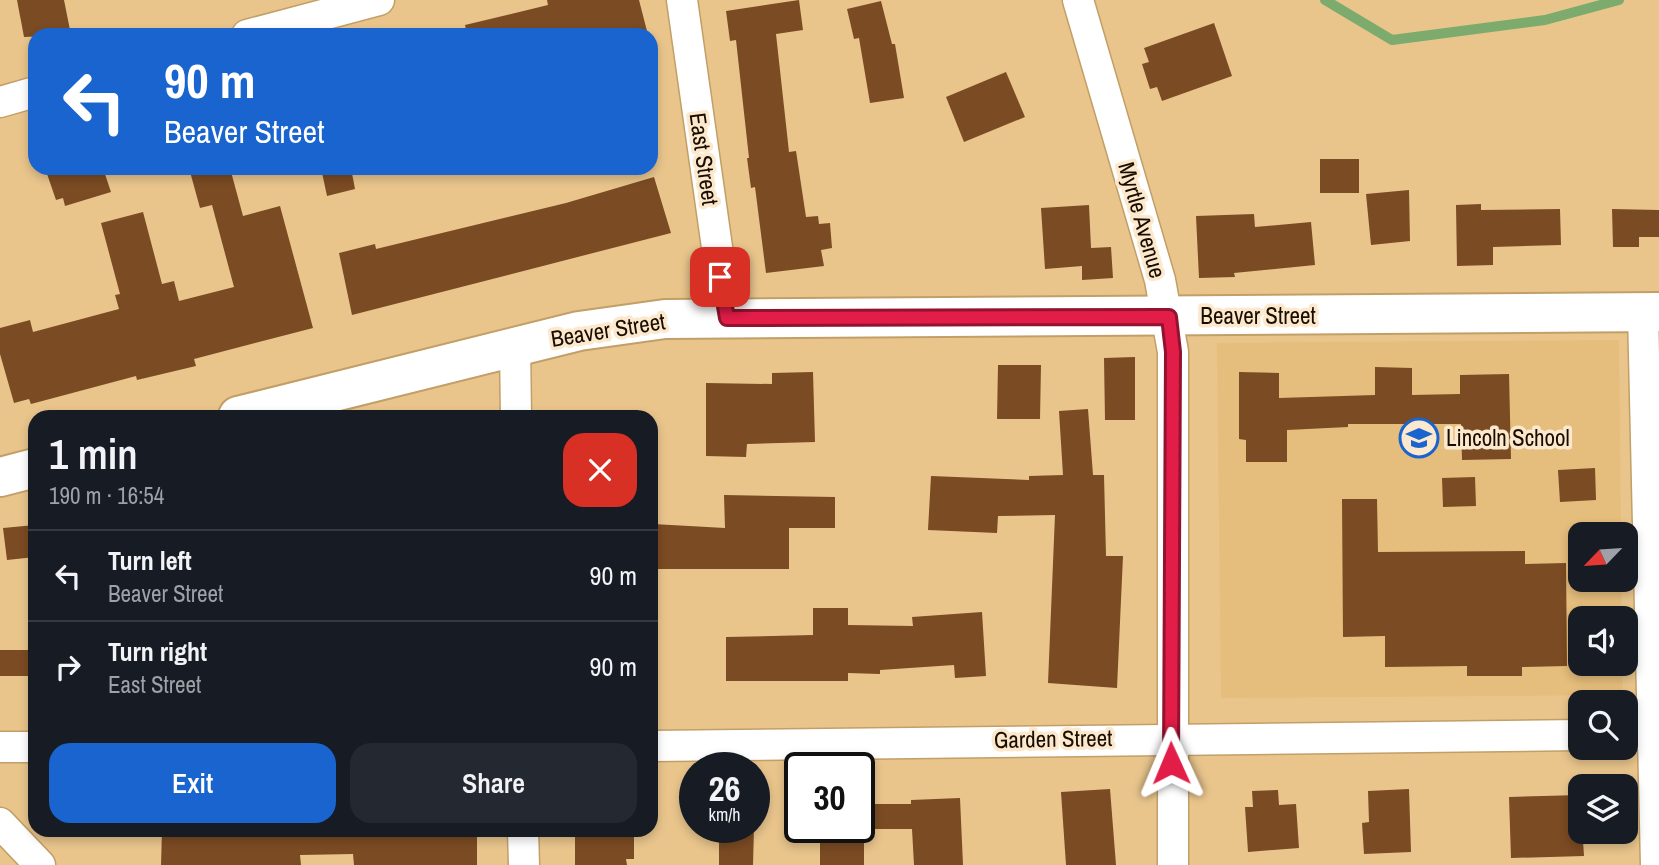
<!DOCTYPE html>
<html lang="en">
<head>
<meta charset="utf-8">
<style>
  :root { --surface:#171b24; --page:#242831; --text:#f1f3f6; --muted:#9ea1a6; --line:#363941; --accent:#1964cf }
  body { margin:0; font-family:"Archivo Narrow",sans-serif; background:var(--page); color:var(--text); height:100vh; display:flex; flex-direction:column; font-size:26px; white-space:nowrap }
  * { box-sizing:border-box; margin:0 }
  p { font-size:23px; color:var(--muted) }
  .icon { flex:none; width:38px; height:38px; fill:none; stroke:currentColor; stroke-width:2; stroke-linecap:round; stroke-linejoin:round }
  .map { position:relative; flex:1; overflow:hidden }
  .panel { position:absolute; left:28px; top:410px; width:630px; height:427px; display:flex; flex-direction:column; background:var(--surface); border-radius:21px; box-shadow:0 4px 10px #0003 }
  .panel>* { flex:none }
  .top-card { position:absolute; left:28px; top:28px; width:630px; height:147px; border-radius:21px; box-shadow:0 4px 10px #0003; background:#1964cf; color:#fff; overflow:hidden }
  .needle { width:46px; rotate:245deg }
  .tools { position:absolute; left:1568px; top:522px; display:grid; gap:14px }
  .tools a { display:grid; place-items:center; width:70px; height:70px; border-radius:14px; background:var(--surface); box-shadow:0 4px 10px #0003; font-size:35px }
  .speed { position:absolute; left:679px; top:752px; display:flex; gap:14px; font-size:35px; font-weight:700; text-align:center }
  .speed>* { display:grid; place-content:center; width:91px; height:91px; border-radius:50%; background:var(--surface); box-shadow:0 4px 10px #0003; line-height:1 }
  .speed small { font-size:18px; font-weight:400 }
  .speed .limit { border:4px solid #111; border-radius:10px; background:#fff; color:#111 }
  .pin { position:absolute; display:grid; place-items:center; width:60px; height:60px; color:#fff; margin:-30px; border-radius:14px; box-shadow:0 4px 10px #0006 }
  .me { position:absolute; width:77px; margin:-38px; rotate:359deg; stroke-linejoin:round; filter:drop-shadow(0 0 5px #0008) }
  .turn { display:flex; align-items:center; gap:24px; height:147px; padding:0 21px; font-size:32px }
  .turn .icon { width:91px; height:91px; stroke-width:2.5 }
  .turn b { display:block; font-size:49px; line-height:60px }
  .round { display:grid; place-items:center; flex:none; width:74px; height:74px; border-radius:21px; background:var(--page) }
  .head { display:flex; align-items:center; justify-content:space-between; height:119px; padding:0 21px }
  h1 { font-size:42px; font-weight:600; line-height:52px }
  .cta { display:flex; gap:14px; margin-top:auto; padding:14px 21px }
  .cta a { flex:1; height:80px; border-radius:21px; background:var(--accent); color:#fff; font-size:28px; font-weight:600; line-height:80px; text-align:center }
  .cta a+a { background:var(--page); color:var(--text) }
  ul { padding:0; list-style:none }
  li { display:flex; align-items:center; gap:21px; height:91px; padding:0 21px; border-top:2px solid var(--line) }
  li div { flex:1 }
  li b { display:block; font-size:26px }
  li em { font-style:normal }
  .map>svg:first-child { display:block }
</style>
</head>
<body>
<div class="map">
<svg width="1659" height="865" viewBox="0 0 1659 865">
  <rect width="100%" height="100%" fill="#e9c58c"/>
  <path fill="#e5bd7c" d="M1619,340L1621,534H1580V579H1621L1622,618H1580V663H1622L1623,695L1221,698L1217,343Z"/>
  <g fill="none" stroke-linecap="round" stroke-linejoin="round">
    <path stroke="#7cab6d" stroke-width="10" d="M1325,0L1392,40L1545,20L1619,0"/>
  </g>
  <g fill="#7b4b23">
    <path d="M17,0H64L71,35L24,37Z"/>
    <path d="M547,0H639L648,35H467L465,25L548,5Z"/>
    <path d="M799,0L803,30L776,34L789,152L796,151L806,217L818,216L819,224L830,223L832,248L821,250L824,266L766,273L755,187L751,188L747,158H749L736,40L730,41L726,11Z"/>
    <path d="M881,1L892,44H895L904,98L870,103L859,38L854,39L847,9Z"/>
    <path d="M1214,23L1232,76L1162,101L1157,87L1150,89L1142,64L1149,62L1144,48Z"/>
    <path d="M1006,72L1025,117L964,142L946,97Z"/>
    <rect x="1320" y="159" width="39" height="34"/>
    <path d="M45,168H103L111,192L65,206L63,198L56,200Z"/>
    <path d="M189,168H230L243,216L280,206L313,328L194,359L196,366L137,380L136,376L31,404L29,399L14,403L0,354V328L30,320L33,332L119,309L115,295L120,294L101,223L143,212L162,284L174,281L179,301L234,287L212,205L200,208Z"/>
    <path d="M321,168H351L355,189L327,196Z"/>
    <path d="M654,177L671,233L352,315L339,253L375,244L376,249L566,203Z"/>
    <path d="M1409,190L1410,241L1371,245L1366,194Z"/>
    <path d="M1481,204V210L1560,209L1561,245L1493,247V265L1457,266L1456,205Z"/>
    <path d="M1089,205L1091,248L1111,247L1113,278L1082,280V266L1045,269L1041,208Z"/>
    <path d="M1612,209L1659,210V237H1639V247H1613Z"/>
    <path d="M1254,214L1255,227L1311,222L1315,265L1234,273L1235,277L1199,278L1196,216Z"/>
    <path d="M1135,357V420H1105L1104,358Z"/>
    <path d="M998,365H1041L1040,419H997Z"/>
    <path d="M1375,367L1412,368V395L1460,394V375L1509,374L1511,459L1462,460L1461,424H1348V427L1287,430V462H1246V440L1239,439V372L1279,373V398L1375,395Z"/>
    <path d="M813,372L815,442L747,444L746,457L706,456V383L772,384V373Z"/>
    <path d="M1088,409L1093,475H1104L1106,556H1123L1117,688L1048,683L1055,515L998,516L997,533L928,530L931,476L1029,480V476L1063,475L1059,411Z"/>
    <path d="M1595,468L1596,500L1560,502L1558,470Z"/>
    <path d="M1475,477L1476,506L1443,507L1442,478Z"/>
    <path d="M724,495L835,497V528H789V569H651L653,524L725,528Z"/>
    <path d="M1342,499H1377L1378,552L1525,551V564L1566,563L1567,666L1522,667V676H1467V666L1385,667V636L1343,637Z"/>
    <path d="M35,525V557L7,560L3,528Z"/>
    <path d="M813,608H848V625L913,626L912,617L982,612L986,676L955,678L954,665L880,670V674L848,673V681H726V637L813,635Z"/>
    <rect x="0" y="650" width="35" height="26"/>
    <path d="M1110,789L1116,865H1066L1061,792Z"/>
    <path d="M1409,789L1411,852L1364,854L1362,823L1369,822L1368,791Z"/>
    <path d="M1278,790L1279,805L1296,804L1299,848L1248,852L1245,807H1253L1252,791Z"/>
    <path d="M1580,795L1584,856L1511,858L1509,797Z"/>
    <path d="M960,798L963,865H914L912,829H864V865H820V829L859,828V804H911V800Z"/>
    <path d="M719,828H754L753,865H719Z"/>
    <path d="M162,830H477V865H354L353,854L300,855L301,865H161Z"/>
    <path d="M575,830H634V859H626L627,865H575Z"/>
  </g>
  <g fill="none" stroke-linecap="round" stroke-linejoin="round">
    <defs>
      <g id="minor">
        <path d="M682,0L727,318"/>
        <path d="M1078,0L1160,280L1173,352V865"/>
        <path d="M247,35L379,0"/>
        <path d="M0,102L35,92"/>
        <path d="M1643,312L1656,865"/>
        <path d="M515,346L516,416"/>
        <path d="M1626,735L1659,734"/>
        <path d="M651,746L1580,735"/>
        <path d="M0,747H35"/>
        <path d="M0,823L40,865"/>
        <path d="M523,830L524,865"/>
      </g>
      <g id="tertiary">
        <path d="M238,416L579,331L665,319L1659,312"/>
        <path d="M0,477L35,468"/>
      </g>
    </defs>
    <use href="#minor" stroke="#c29f67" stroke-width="33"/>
    <use href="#tertiary" stroke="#c29f67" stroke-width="42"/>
    <use href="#minor" stroke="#fff" stroke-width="30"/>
    <use href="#tertiary" stroke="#fff" stroke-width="38"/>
  </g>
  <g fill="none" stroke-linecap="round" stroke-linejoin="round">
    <defs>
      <path id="route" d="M720,277L727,318L1169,317L1173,352L1171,763"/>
    </defs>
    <use href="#route" stroke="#92132f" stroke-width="18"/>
    <use href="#route" stroke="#e11d48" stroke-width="12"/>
  </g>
  <defs>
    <symbol id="school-ring" viewBox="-11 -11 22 22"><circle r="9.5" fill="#fce9cd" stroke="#1964cf" stroke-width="1.5"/><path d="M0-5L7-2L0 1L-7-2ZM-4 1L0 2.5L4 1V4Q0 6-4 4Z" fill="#1964cf"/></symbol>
  </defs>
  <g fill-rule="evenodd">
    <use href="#school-ring" x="1397" y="416" width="44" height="44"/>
  </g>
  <g text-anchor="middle" stroke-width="7" stroke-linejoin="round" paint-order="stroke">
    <g font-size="23" fill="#1a0d00" stroke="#fce9cd">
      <text transform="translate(704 159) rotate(82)" y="8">East Street</text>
      <text transform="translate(1142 220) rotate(74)" y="8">Myrtle Avenue</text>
      <text x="1258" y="324">Beaver Street</text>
      <text transform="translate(608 330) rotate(-9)" y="8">Beaver Street</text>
      <text transform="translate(1053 739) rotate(-1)" y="8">Garden Street</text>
    </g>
    <g font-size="23" fill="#1a0d00" stroke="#fce9cd" text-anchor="start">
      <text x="1446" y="446">Lincoln School</text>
    </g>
  </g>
</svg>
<div class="tools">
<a><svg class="needle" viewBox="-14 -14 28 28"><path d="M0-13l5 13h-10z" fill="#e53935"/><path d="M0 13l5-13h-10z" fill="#9ea1a6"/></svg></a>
<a><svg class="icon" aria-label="sound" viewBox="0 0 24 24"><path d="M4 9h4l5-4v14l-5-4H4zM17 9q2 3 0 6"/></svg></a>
<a><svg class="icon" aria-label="search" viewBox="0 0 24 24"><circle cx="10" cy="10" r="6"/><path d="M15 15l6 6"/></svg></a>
<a><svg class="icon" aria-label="layers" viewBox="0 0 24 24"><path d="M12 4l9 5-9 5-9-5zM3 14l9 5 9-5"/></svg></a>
</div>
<div class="speed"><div>26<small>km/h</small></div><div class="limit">30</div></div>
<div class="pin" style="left:720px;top:277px;background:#d93025"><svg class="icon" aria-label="arrive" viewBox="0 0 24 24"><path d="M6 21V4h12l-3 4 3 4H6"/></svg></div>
<svg class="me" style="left:1171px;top:763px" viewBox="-20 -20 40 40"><path d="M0-17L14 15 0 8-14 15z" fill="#e11d48" stroke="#fff" stroke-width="4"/></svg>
<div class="top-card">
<div class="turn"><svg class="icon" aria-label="left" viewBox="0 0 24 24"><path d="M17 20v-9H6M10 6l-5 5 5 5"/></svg><div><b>90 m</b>Beaver Street</div></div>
</div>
<section class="panel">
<div class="head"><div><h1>1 min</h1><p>190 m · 16:54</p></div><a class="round" style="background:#d93025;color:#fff"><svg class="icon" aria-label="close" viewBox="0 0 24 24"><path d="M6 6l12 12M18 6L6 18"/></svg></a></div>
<ul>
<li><svg class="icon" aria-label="left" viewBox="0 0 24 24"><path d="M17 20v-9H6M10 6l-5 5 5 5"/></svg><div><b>Turn left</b><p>Beaver Street</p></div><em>90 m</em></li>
<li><svg class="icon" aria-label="right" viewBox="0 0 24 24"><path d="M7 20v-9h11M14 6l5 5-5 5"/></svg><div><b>Turn right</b><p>East Street</p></div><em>90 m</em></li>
</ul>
<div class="cta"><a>Exit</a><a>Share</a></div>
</section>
</div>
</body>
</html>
